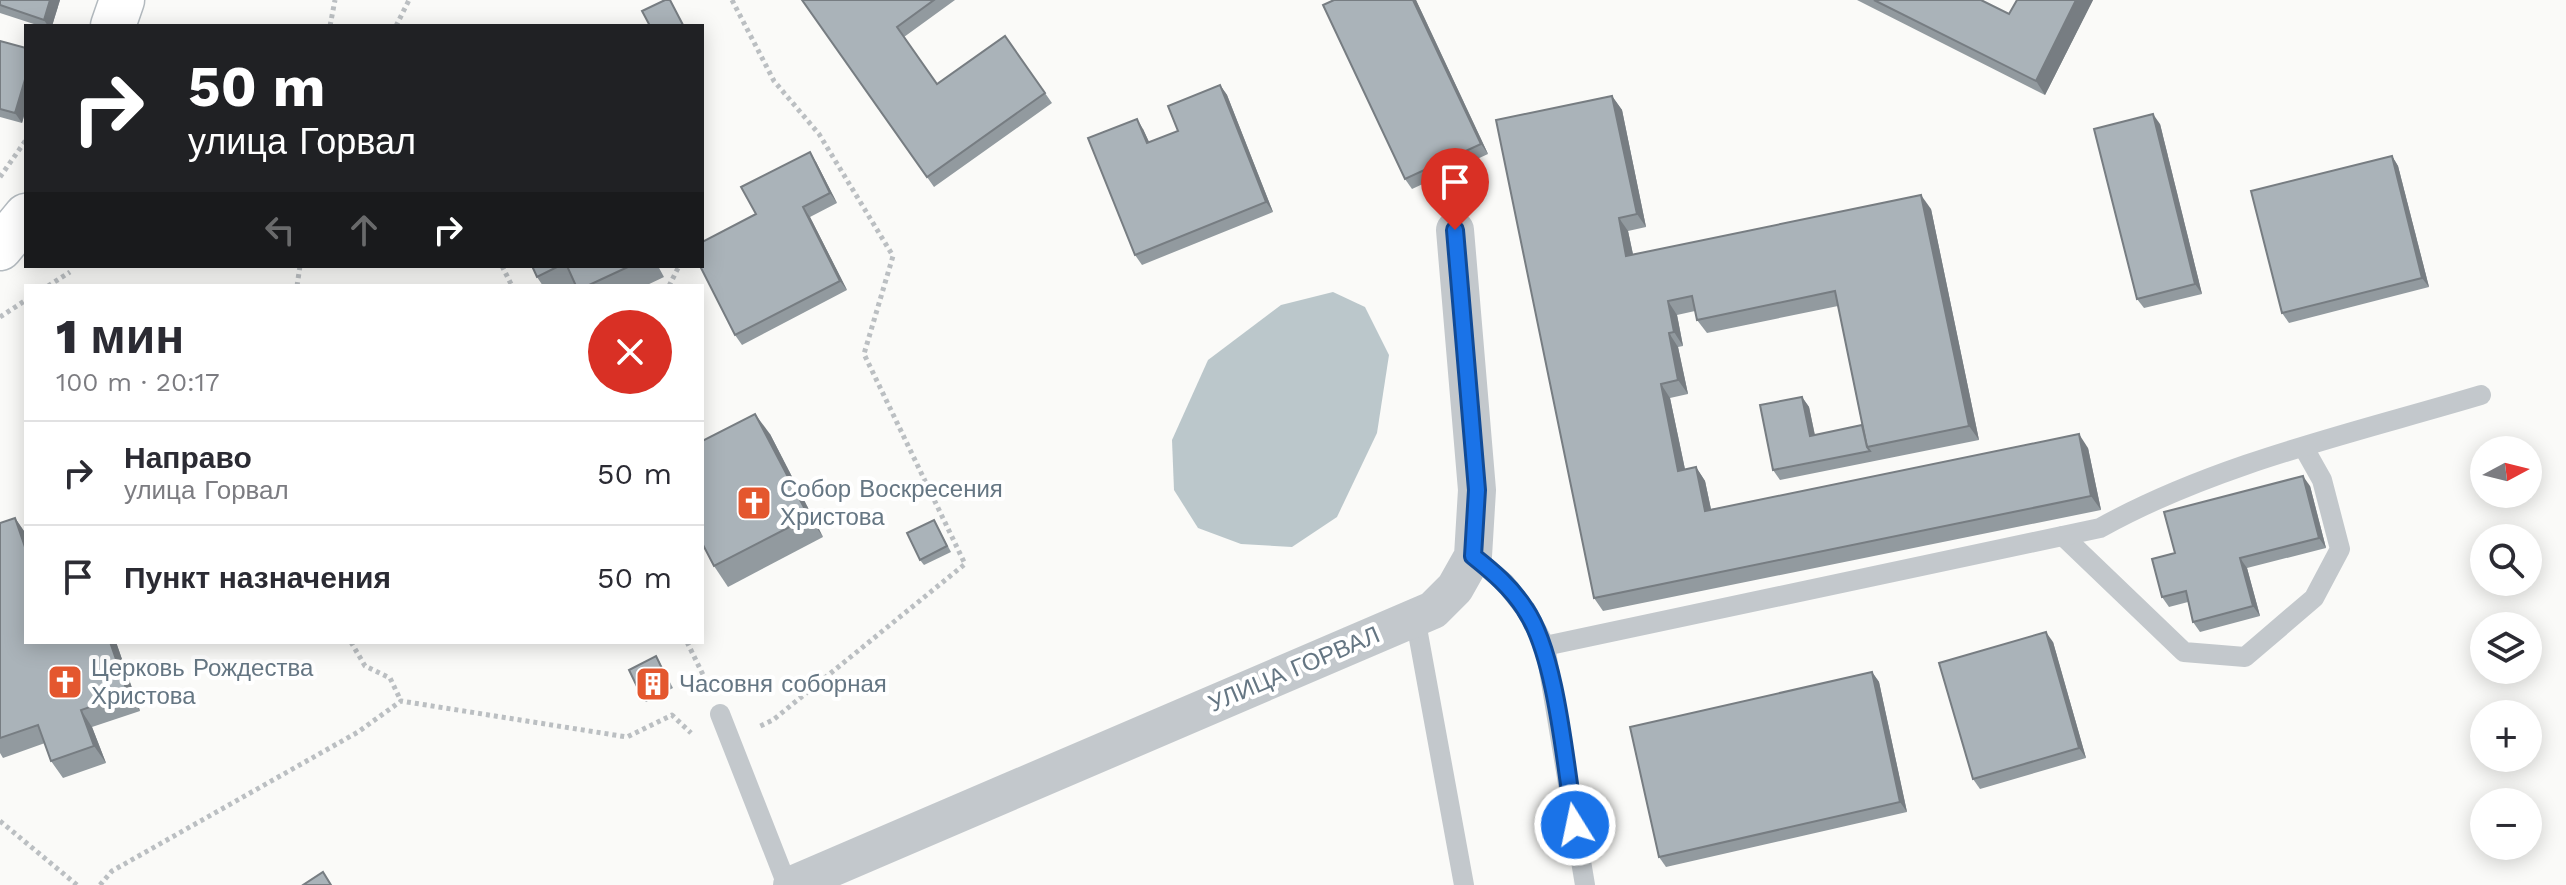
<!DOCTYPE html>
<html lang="ru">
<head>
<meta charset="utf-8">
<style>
  :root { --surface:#fff; --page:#f7f7f7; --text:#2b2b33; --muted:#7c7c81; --line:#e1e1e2 }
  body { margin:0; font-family:"Work Sans",sans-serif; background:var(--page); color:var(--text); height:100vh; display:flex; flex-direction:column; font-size:30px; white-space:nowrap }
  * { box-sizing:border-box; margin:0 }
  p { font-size:26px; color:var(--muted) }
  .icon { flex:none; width:44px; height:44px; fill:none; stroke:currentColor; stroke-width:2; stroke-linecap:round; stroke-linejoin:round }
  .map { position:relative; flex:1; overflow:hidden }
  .side { position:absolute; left:24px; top:284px; width:680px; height:360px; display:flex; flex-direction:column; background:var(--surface); border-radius:0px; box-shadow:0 4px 20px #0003 }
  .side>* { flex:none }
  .banner { position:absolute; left:24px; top:24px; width:680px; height:244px; border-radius:0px; box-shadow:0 4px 20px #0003; background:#202124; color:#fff; overflow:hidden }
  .needle { width:52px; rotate:83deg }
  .controls { position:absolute; left:2470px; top:436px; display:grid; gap:16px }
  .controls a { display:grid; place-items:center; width:72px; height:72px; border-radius:50%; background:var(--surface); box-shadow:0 4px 20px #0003; font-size:40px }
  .pin { position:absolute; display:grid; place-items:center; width:68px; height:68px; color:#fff; margin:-82px -34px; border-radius:50% 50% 50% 0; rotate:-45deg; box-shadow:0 0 8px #0007 }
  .pin .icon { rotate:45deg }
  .me { position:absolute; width:88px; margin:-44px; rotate:350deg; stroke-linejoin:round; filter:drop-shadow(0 0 6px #0008) }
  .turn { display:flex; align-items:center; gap:28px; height:168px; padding:0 32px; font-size:36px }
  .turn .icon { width:104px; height:104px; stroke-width:2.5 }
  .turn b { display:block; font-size:56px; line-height:68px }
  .lanes { display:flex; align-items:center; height:76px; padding:0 32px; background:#0003; justify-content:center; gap:40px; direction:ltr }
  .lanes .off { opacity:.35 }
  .round { display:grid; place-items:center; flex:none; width:84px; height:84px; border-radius:42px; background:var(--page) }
  .head { display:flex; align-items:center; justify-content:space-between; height:136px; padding:0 32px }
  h1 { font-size:48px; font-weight:800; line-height:60px }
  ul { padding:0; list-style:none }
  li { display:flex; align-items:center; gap:24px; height:104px; padding:0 32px; border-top:2px solid var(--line) }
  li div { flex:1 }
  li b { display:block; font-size:30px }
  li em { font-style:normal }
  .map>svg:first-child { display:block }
</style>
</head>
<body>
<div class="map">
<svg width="2566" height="885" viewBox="0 0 2566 885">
  <rect width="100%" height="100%" fill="#fafaf8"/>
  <path fill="#bbc7cb" d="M1333,292L1365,307L1389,355L1377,433L1337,517L1292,547L1241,544L1198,528L1174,490L1172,440L1208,360L1281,305Z"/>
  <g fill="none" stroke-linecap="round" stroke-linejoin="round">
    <defs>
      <g id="secondary">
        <path d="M113,26L122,0"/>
        <path d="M0,248L26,216"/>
      </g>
    </defs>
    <use href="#secondary" stroke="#b3babf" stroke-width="47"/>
    <g stroke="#bbbfc2" stroke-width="5" stroke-dasharray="4 4" stroke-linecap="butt">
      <path d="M732,0L774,81L819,134L893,256L864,354L965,564L773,720L758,727"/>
      <path d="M330,26L335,0"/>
      <path d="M396,26L409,0"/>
      <path d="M0,177L26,140"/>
      <path d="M502,266L512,286"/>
      <path d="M48,286L70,272"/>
      <path d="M297,286L300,266"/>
      <path d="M669,286L679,266"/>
      <path d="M0,317L26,300"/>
      <path d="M351,642L365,666L390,678L401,701"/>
      <path d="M687,642L709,687"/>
      <path d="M0,821L77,885"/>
      <path d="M100,885L112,871L358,732L401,701L627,737L672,715L691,733"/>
    </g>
    <g stroke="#c3c8cc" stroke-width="20">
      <path d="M2063,536L2184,652L2245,657L2314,598L2340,549L2322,480L2304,448"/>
      <path d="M1473,556L1505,583L1526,610L1545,646L1585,885"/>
      <path d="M1415,617L1464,885"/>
      <path d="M1545,646L2100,528C2217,463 2354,433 2481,395"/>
      <path d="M720,714L787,885"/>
    </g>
    <path stroke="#c3c8cc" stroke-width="38" d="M792,885L1433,610L1455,588L1473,556L1477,490L1455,230"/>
    <use href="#secondary" stroke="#fff" stroke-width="44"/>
  </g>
  <g fill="#929a9f">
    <path d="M0,0H60L52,26H40L0,13Z"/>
    <path d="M802,0H955L904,37L937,84L1005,36L1052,103L934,187Z"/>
    <path d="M1416,0L1488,154L1412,189L1405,179Z"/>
    <path d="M1857,0H1981L2009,14L2017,0H2093L2045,95Z"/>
    <path d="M0,41L26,48V109L22,123L0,117Z"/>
    <path d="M1220,85L1227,95L1273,212L1142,265L1135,255L1143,129L1149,142L1178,131Z"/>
    <path d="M1612,96L1622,110L1646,227L1628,231L1633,254L1931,209L1979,440L1780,480L1773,470L1802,397L1809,407L1815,435L1862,425L1838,306L1707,333L1697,320L1695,311L1677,315L1683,346L1678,347L1688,394L1670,398L1685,469L1696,467L1705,481L1711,509L2088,448L2101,510L1603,611L1594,598Z"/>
    <path d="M2160,124L2202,294L2144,308L2137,299Z"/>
    <path d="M2392,156L2398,166L2429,287L2289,323L2282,313Z"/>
    <path d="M816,162L837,203L810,217L847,290L742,345L735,335L756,214Z"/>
    <path d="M532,266H658L664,277L645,286H576V285L573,286H543L537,277Z"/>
    <path d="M770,434L823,537L728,587L714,566Z"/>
    <path d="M2310,486L2326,548L2247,568L2260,616L2200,632L2193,622L2188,602L2169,607L2162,597L2175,553Z"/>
    <path d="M15,518L26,534V642H116L140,711L92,727L106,763L63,778L51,761L45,743L3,758L0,753V523Z"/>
    <path d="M934,520L951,552L924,565L920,560Z"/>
    <path d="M2053,642L2086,758L1980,789L1973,779Z"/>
    <path d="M659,661L673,688L646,702L642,697Z"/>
    <path d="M1872,672L1879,682L1907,812L1666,867L1659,857Z"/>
  </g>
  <g fill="#777d82">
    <path d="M50,0H60L52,26H48L44,20Z"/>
    <path d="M1413,0H1416L1488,154L1481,144Z"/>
    <path d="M2076,0H2093L2045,95L2036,81Z"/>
    <path d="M26,76V109L22,123L15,113Z"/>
    <path d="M1220,85L1227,95L1273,212L1266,202Z"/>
    <path d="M1612,96L1622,110L1646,227L1637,214Z"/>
    <path d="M2153,114L2160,124L2202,294L2195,284Z"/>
    <path d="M1137,119L1143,129L1154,153L1147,143Z"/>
    <path d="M810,152L816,162L837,203L830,193Z"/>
    <path d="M2392,156L2398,166L2429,287L2422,278Z"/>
    <path d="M1921,195L1931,209L1979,440L1969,426Z"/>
    <path d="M803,207L810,217L847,290L840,281Z"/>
    <path d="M1619,218L1628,231L1636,269L1626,256Z"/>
    <path d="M1668,301L1677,315L1683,346L1674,332Z"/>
    <path d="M1669,333L1678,347L1688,394L1678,380Z"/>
    <path d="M1661,384L1670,398L1688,484L1678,471Z"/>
    <path d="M1802,397L1809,407L1817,446L1810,436Z"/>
    <path d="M755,414L770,434L823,537L809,517Z"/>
    <path d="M2079,434L2088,448L2101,510L2091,496Z"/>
    <path d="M1696,467L1705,481L1714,524L1705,511Z"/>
    <path d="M2303,476L2310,486L2326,548L2319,538Z"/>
    <path d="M15,518L26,534V550Z"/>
    <path d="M2240,558L2247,568L2260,616L2253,606Z"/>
    <path d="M2046,632L2053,642L2086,758L2079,748Z"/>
    <path d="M110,642H116L140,711L128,694Z"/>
    <path d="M1872,672L1879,682L1907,812L1900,802Z"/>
    <path d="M81,710L92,727L106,763L94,746Z"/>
  </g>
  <g fill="#aab3b9" stroke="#777d82" stroke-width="2">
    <path d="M0,0H50L44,20L0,5Z"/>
    <path d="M665,0H670L683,25L680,26H650L642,11Z"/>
    <path d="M802,0H934L897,27L937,84L1005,36L1045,93L927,177Z"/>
    <path d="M1334,0H1413L1481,144L1405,179L1323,5Z"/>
    <path d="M1874,0H1981L2009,14L2017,0H2076L2036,81Z"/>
    <path d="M0,41L26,48V76L15,113L0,109Z"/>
    <path d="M1220,85L1266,202L1135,255L1088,138L1137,119L1147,143L1178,131L1168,106Z"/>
    <path d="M1612,96L1637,214L1619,218L1626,256L1921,195L1969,426L1867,447L1835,291L1697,320L1692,296L1668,301L1674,332L1669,333L1678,380L1661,384L1678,471L1696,467L1705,511L2079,434L2091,496L1594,598L1496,120Z"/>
    <path d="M2153,114L2195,284L2137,299L2094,129Z"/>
    <path d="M810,152L830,193L803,207L840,281L735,335L700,266H702V242L756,214L741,187Z"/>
    <path d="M2392,156L2422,278L2282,313L2251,191Z"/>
    <path d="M532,266H559L537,277Z"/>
    <path d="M567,266H630L587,286H576Z"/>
    <path d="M1802,397L1810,436L1862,425L1867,447L1870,451L1773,470L1760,405Z"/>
    <path d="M755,414L809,517L714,566L702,543V441Z"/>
    <path d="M2303,476L2319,538L2240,558L2253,606L2193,622L2186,591L2162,597L2152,559L2175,553L2164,512Z"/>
    <path d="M15,518L26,550V642H110L128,694L81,710L94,746L51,761L38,725L0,738V523Z"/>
    <path d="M934,520L947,546L920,560L907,533Z"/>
    <path d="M2046,632L2079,748L1973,779L1939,663Z"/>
    <path d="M656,656L669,683L642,697L629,670Z"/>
    <path d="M1872,672L1900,802L1659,857L1630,727Z"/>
    <path d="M323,872L331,885H303Z"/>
  </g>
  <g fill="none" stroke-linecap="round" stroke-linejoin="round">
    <defs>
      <path id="route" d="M1455,230L1477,490L1473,556C1493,572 1511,587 1525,609C1557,656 1565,766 1575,825"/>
    </defs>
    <use href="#route" stroke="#114b97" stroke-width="20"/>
    <use href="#route" stroke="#1a73e8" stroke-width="14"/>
  </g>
  <defs>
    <symbol id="church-square" viewBox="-11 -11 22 22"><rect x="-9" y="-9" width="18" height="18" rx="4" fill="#e4572e" stroke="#fff"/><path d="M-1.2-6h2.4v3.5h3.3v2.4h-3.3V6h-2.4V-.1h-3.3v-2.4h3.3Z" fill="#fff"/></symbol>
    <symbol id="building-square" viewBox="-11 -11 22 22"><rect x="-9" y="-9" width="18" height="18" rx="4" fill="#e4572e" stroke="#fff"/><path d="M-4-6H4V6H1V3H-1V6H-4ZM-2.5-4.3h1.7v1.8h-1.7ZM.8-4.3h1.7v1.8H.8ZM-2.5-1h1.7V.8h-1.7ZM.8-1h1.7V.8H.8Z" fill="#fff"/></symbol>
  </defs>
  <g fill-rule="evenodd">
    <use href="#church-square" x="734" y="483" width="40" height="40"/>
    <use href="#church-square" x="45" y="662" width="40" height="40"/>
    <use href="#building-square" x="633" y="664" width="40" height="40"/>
  </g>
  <g text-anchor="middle" stroke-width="8" stroke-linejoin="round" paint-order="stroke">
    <g font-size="24" fill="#657683" stroke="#fff" text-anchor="start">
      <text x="780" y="497">Собор Воскресения<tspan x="780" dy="28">Христова</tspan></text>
      <text x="91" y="676">Церковь Рождества<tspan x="91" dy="28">Христова</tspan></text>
      <text x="679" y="692">Часовня соборная</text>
    </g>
    <g font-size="24" fill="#657683" stroke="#fff">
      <text transform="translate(1294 669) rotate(-23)" y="8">УЛИЦА ГОРВАЛ</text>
    </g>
  </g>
</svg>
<div class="controls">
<a><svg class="needle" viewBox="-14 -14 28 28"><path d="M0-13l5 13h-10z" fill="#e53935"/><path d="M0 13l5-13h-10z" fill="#7c7c81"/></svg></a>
<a><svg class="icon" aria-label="search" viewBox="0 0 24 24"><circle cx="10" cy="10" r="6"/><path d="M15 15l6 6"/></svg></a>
<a><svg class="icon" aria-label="layers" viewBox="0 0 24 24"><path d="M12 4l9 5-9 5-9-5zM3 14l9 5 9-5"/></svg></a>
<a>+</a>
<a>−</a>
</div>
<div class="pin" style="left:1455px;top:230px;background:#d93025"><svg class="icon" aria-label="arrive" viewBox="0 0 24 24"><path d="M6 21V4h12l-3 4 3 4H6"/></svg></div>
<svg class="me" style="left:1575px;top:825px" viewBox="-20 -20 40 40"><circle r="17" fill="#1a73e8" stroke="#fff" stroke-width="3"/><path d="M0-11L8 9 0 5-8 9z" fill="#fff"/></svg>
<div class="banner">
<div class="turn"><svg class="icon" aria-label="right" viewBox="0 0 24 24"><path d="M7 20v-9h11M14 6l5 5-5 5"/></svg><div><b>50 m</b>улица Горвал</div></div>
<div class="lanes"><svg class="icon off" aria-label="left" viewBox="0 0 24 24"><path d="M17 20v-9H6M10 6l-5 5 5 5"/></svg><svg class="icon off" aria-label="ahead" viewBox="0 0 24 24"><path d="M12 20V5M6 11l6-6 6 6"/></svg><svg class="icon" aria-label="right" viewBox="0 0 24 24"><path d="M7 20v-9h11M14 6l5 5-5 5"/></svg></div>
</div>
<section class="side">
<div class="head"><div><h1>1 мин</h1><p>100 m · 20:17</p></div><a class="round" style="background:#d93025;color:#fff"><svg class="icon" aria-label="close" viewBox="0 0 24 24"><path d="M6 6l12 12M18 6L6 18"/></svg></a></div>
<ul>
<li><svg class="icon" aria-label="right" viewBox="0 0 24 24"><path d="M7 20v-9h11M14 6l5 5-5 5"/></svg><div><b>Направо</b><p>улица Горвал</p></div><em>50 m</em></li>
<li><svg class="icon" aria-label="arrive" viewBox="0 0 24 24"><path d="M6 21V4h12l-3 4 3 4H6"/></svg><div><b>Пункт назначения</b></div><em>50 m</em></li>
</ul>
</section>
</div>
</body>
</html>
